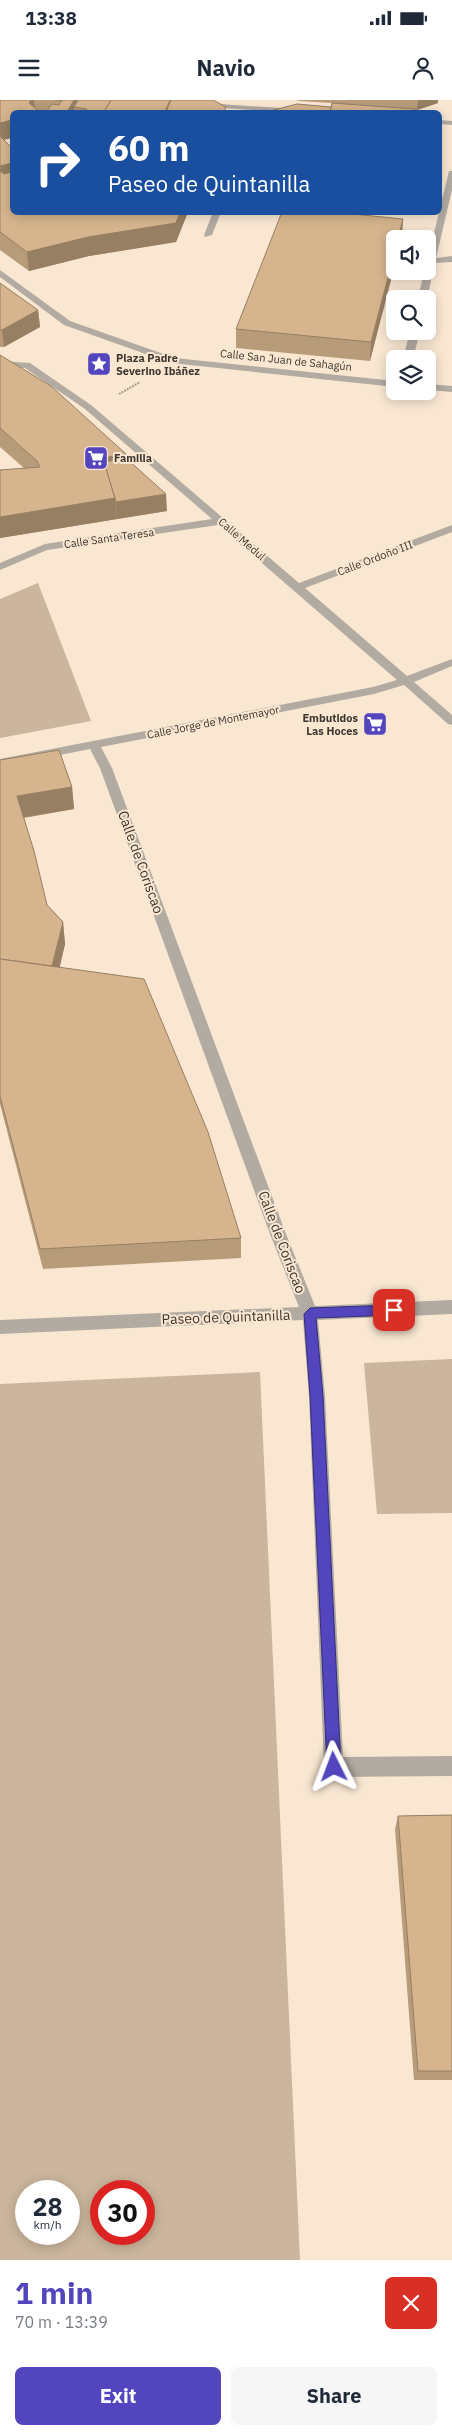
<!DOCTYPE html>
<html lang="en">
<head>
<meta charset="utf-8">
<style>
  :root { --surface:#fff; --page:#f6f6f7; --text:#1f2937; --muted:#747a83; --accent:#5245bd }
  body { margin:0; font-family:"IBM Plex Sans",sans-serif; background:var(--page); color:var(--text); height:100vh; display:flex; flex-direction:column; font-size:19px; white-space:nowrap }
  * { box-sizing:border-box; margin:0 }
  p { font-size:16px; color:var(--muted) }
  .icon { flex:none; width:28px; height:28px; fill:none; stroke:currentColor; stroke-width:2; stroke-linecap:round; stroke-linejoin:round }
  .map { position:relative; height:2160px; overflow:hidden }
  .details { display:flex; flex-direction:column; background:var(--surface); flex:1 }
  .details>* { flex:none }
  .top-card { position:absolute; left:10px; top:10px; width:432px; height:105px; border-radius:8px; box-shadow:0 2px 12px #0003; background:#1a4fa0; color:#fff; overflow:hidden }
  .tools { position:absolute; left:386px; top:130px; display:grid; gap:10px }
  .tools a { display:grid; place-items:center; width:50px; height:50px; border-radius:8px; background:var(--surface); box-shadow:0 2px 12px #0003; font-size:25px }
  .speed { position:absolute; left:15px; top:2080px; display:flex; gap:10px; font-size:25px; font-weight:700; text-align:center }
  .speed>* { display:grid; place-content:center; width:65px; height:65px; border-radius:50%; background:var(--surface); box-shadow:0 2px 12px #0003; line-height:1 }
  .speed small { font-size:12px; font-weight:400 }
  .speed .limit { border:8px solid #d22; background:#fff; color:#111 }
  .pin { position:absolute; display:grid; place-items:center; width:42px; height:42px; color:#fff; margin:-21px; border-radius:10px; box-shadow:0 2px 8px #0006 }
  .me { position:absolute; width:55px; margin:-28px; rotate:357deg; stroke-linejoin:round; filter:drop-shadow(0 0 4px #0008) }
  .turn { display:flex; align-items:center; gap:18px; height:105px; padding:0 15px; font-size:22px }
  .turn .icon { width:65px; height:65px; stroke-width:2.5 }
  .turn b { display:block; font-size:35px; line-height:42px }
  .round { display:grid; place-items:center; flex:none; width:52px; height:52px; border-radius:8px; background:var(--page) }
  .headline { display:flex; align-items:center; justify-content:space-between; height:85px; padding:0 15px }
  h1 { font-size:30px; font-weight:700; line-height:38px; color:var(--accent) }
  .button { display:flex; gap:10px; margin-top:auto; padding:10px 15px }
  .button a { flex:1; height:58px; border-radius:8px; background:var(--accent); color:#fff; font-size:20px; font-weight:700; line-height:58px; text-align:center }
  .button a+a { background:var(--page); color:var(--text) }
  .status { display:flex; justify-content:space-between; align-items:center; height:35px; padding:0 25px; background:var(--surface); direction:ltr }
  .status svg { height:14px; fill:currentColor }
  header { display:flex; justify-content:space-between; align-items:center; height:65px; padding:0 15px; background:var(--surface); font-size:22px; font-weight:700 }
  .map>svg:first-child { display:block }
</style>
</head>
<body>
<div class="status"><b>13:38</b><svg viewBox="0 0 49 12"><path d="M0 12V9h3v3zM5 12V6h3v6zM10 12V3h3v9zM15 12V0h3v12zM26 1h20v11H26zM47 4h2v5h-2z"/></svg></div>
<header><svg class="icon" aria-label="menu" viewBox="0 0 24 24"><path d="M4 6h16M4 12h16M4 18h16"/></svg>Navio<svg class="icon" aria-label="person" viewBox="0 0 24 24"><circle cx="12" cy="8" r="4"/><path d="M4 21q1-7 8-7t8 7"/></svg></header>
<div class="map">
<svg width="452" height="2160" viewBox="0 0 452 2160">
  <rect width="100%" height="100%" fill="#f9e7d2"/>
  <g fill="#cbb59c" fill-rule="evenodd">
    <path d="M38,483L91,621L0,638V499Z"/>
    <path d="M452,1259V1413L377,1414L364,1263Z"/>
    <path d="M260,1272L300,2160H0V1284ZM26,2091H69V2134H26ZM101,2091H144V2134H101Z"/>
  </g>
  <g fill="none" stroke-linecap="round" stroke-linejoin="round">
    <path stroke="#a89a8b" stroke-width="2" stroke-dasharray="2 1" stroke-linecap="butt" d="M119,294L140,282"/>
    <g fill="#b2aba2" fill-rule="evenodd">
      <path d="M204,3L311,10L315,12H284L207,7L203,5Z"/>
      <path d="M440,20L452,21V25L440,24Z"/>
      <path d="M449,71H452V90L436,158L452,156V162L435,163L427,199H418L424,171H428V158Z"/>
      <path d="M213,112H221L212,135L205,137L204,135Z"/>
      <path d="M0,170L70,221L175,258L395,281V287L171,263L64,225L0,177Z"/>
      <path d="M410,231H420L413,259H403Z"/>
      <path d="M0,261L30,263L91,305L299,483L452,425V432L305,488L407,576L452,559V566L414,582L452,615V625L448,624L404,585L374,594L101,647L112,668L286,1134L315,1206L452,1200V1214L318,1220L325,1296L343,1657L452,1656V1676L334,1677L327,1674L324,1667L309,1296L303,1220L0,1234V1220L299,1207L270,1134L100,668L90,649L0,667V659L373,587L397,580L218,425L47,450L0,470V463L45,444L212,419L85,309L25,268L0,267Z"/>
      <path d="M428,284L452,286V292L428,290Z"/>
    </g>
  </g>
  <g fill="#b89c7a">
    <path d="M0,0H213L226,12H12L4,40L12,112H188L176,142L89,156L29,171L0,150Z"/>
    <path d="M297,0H438V3L417,10L331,7L332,3L299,1Z"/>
    <path d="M403,119L370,261L236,248V229Z"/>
    <path d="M0,183L38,210L40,227L4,247H0Z"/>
    <path d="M0,255L126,358L167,411L0,438V370L24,368L0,347Z"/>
    <path d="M0,660L72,687L74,709L24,718L47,805L63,822L65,844L59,867L241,1138V1158L43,1169L0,1004Z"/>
    <path d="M452,1715V1980H414L395,1729L398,1716Z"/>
  </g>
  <g fill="#967f63">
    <path d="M31,0H34L35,12L29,3Z"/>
    <path d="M74,0H81L74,7V12H67Z"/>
    <path d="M418,0H438V3L417,10Z"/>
    <path d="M12,20V38L0,41V23Z"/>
    <path d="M12,63V82L0,84V66Z"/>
    <path d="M180,112H188L176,142L89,156L29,171L27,152Z"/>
    <path d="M403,119L402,139H398Z"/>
    <path d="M395,151V165L370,261L371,242Z"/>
    <path d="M38,210L40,227L4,247L2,230Z"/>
    <path d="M126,354L127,375L108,379L103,358Z"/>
    <path d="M166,394L167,411L117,419L116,402Z"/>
    <path d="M115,398L117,419L0,438V417Z"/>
    <path d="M72,687L74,709L20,718L17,696Z"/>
    <path d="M63,822L65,844L55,888L52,866Z"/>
  </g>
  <g fill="#d6b58e" stroke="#967f63">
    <path d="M0,0H31L29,3L40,12H12V20L0,23Z"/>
    <path d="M55,0H74L67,12H46L52,4L59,5L62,0Z"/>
    <path d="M78,0H111L104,12H85L87,9L74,7Z"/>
    <path d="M111,0H170L165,12H104Z"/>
    <path d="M171,0H213L226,7L224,12H166Z"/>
    <path d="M332,3L414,9L421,12H330Z"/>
    <path d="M297,4L331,7L330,12H270V11Z"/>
    <path d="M0,36L12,48V63L0,66Z"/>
    <path d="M0,71L4,74L12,72V112H180L176,123L88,137L27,152L0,132Z"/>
    <path d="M282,112H332L403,119L398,139H395V151L371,242L236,229Z"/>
    <path d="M0,183L38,210L2,230H0Z"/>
    <path d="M0,255L51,286L126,354L103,358L115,398L0,417V370L40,367L37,361L0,328Z"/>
    <path d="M126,358L166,394L116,402L115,398L104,362Z"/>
    <path d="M59,650L72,687L17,696L34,751L47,805L63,822L52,866L0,859V660Z"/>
    <path d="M0,859L144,879L208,1032L241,1138L40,1149L0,996Z"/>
    <path d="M452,1715V1971H418L398,1716Z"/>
  </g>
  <path fill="#5245bd" stroke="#352d7b" d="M394,1205L400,1210L394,1215L316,1218L323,1296L341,1667L339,1672L334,1674L329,1672L327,1667L310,1296L304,1214L310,1208Z"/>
  <defs>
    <symbol id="sight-square" viewBox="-11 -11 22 22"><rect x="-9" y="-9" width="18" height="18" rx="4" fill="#5245bd" stroke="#f9e7d2"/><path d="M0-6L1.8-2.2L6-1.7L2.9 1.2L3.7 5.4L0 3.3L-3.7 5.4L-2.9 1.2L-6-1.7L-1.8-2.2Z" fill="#fff"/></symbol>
    <symbol id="supermarket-square" viewBox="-11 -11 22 22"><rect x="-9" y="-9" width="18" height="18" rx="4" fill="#5245bd" stroke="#f9e7d2"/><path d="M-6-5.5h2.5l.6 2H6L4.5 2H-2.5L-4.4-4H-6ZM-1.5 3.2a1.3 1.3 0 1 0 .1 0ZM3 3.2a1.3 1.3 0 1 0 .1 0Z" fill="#fff"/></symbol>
  </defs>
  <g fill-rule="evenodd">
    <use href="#sight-square" x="85" y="250" width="28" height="28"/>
    <use href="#supermarket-square" x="82" y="344" width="28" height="28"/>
    <use href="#supermarket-square" x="361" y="610" width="28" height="28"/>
  </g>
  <g text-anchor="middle" stroke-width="4" stroke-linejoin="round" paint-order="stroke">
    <g font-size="11" font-weight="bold" fill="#3d362e" stroke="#f9e7d2" text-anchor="start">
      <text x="116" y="262">Plaza Padre<tspan x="116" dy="13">Severino Ibáñez</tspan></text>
      <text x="114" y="362">Familia</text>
      <text x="358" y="622" text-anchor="end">Embutidos<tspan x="358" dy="13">Las Hoces</tspan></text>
    </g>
    <g font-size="11" fill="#3d362e" stroke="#f9e7d2">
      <text transform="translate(286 260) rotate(6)" y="4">Calle San Juan de Sahagún</text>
      <text transform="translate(109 438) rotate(-8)" y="4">Calle Santa Teresa</text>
      <text transform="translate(242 439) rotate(41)" y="4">Calle Medul</text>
      <text transform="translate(375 458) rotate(-21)" y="4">Calle Ordoño III</text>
      <text transform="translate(213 622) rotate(-11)" y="4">Calle Jorge de Montemayor</text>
    </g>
    <g font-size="14" fill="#3d362e" stroke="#f9e7d2">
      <text transform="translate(141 762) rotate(70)" y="5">Calle de Coriscao</text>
      <text transform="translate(282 1142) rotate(69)" y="5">Calle de Coriscao</text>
      <text transform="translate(226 1217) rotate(-2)" y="5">Paseo de Quintanilla</text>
    </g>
  </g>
</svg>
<div class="tools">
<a><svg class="icon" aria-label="sound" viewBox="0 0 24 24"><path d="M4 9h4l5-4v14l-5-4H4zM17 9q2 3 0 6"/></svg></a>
<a><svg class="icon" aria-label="search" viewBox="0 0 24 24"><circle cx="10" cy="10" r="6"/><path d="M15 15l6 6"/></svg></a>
<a><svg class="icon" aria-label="layers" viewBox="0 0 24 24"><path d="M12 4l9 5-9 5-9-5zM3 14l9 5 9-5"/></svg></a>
</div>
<div class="speed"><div>28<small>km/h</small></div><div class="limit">30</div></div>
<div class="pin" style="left:394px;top:1210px;background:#d93025"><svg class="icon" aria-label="arrive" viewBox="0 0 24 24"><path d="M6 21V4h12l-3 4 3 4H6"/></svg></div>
<svg class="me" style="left:334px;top:1667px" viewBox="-20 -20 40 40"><path d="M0-17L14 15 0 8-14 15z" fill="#5245bd" stroke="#fff" stroke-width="4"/></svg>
<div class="top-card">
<div class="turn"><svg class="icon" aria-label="right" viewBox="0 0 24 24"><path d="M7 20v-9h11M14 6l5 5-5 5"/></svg><div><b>60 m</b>Paseo de Quintanilla</div></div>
</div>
</div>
<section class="details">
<div class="headline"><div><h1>1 min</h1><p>70 m · 13:39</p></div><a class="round" style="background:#d93025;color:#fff"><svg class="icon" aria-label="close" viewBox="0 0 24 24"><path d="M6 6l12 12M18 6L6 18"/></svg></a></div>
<div class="button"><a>Exit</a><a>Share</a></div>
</section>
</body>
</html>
